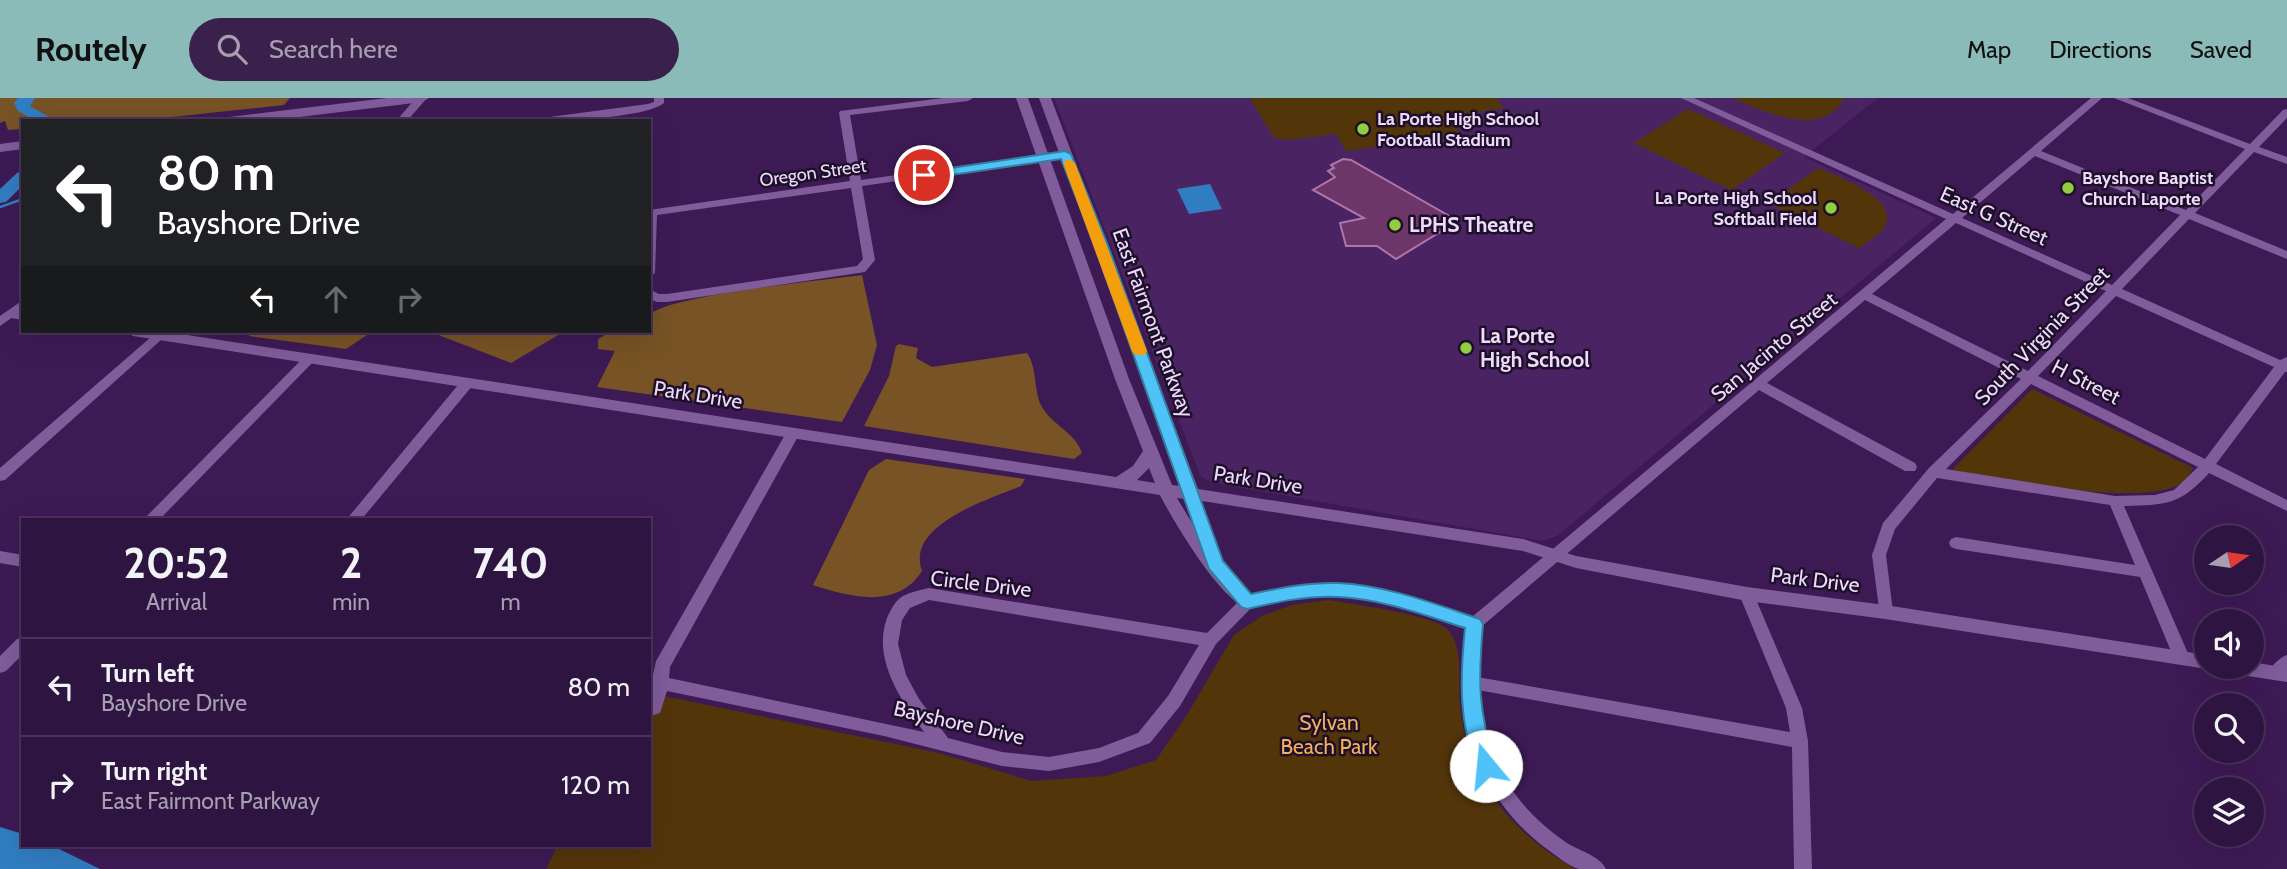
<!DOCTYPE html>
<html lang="en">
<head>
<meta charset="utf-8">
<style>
  :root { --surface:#2e1440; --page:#3a214b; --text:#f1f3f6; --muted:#a79eb1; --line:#493359; --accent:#8bbbb9 }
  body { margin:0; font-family:Cabin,sans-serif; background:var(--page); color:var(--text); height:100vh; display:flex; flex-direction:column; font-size:26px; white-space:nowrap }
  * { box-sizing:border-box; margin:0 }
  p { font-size:23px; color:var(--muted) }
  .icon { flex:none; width:38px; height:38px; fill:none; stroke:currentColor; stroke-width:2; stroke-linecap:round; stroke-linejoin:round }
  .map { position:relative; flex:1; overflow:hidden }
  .side { position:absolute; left:21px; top:420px; width:630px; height:329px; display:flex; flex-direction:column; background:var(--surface); border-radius:0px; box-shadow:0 7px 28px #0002,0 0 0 2px var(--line) }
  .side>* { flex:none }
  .hud { position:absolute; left:21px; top:21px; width:630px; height:214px; border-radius:0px; box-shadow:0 7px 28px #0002,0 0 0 2px var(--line); background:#202124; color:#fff; overflow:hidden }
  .needle { width:46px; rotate:77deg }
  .buttons { position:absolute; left:2194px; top:427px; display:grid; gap:14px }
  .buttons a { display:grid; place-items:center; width:70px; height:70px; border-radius:50%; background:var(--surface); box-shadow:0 7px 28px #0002,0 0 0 2px var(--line); font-size:35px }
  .pin { position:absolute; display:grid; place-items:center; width:60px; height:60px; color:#fff; margin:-30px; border:4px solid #fff; border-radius:50%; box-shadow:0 2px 7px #0007 }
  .me { position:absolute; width:77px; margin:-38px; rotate:343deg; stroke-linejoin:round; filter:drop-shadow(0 0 5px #0008) }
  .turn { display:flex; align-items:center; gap:24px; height:147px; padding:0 21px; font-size:32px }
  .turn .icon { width:91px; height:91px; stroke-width:2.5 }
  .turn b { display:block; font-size:49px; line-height:60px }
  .lanes { display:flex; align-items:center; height:66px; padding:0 21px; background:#0003; justify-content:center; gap:35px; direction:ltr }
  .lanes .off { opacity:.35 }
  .eta { display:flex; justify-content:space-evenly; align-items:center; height:119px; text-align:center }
  .eta b { font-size:42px; font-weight:700; line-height:49px }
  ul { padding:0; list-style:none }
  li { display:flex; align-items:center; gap:21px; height:98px; padding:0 21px; border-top:2px solid var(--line) }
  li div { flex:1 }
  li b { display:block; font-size:26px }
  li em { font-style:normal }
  header { display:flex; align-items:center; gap:42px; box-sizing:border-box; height:98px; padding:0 35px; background:var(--accent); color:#111 }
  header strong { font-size:33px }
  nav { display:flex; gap:38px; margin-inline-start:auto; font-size:24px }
  .search { width:490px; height:63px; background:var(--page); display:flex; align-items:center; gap:18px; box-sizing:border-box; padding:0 24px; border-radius:38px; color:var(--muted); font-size:26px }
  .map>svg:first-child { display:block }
</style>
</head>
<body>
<header>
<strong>Routely</strong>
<div class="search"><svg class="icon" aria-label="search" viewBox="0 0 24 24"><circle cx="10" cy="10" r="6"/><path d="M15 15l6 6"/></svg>Search here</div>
<nav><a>Map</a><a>Directions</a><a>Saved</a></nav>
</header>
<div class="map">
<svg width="2287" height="771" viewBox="0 0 2287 771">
  <rect width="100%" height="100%" fill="#3e1a55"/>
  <path fill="#4a2363" d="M1054,0H1878L1804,59L1936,120L1557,438L1543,443L1214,385L1201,379Z"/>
  <g fill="#53350a">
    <path d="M1250,0H1496L1504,10L1467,16L1471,23L1453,26L1461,36L1346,53L1336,36L1289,42L1274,40Z"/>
    <path d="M1732,0H1844C1823,42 1763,13 1732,0Z"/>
    <path d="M1688,11L1785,55L1731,92L1634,45Z"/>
    <path d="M1818,70C1836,78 1907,103 1882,132C1876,139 1866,145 1859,150L1775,109L1772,103Z"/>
    <path d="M2032,291L2193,370C2191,374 2188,380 2184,383C2152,412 1995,381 1952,372Z"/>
    <path d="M1329,502C1351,506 1434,517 1447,531C1465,549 1457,585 1460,608C1467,682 1513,736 1575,771H546L558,747H649V595L939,655L1031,683L1106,678L1156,662L1188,615L1234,537L1262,518L1292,507Z"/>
  </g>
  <g fill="#775325">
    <path d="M0,0H290L284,7L135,23H23V31L8,32L5,23L0,25Z"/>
    <path d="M862,177L877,247L870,272L842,324L597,289L615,253L598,251V241L612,233H649V217C669,197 826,182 862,177Z"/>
    <path d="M254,233H373L346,251L249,238Z"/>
    <path d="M428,233H565L511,265Z"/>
    <path d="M899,246L918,250L916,260L932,269L1027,255C1038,271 1033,293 1042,309C1052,327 1075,334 1082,355L1074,361L864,328L889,278L896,248Z"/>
    <path d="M886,361L1025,381L1021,388C989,401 905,427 922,473C897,512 850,499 813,487L869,372Z"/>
  </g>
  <g fill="#317dc2">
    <path d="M1210,86L1222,111L1189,116L1177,91Z"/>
    <path d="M0,729L23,736V747H51L100,771H0Z"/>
  </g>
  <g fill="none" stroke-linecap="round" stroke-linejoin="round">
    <path stroke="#317dc2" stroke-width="2.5" d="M0,109L23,101"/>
    <g fill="#317dc2" fill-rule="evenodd">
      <path d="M18,0H35L30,8L56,23H36L18,13L14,5Z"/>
      <path d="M23,73V87L6,104L0,105V91L17,75Z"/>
    </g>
  </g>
  <path fill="#6c3668" stroke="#b075ab" stroke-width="2" d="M1343,61L1351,62L1458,123L1396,161L1377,148H1346L1340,125L1364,120L1313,92L1335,79L1328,73L1334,70L1331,67Z"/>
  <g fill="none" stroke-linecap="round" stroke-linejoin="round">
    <g fill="#805c9b" fill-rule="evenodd">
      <path d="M416,0H427L407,23H396Z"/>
      <path d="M654,0H664V5C645,20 563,23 537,23L542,20L648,6L654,4Z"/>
      <path d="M943,0H973L968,3L850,17L861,82L1065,53L1070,56L1065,59L862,88L875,162L865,174L667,204H657L649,201V191L659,196H667L857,168L863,161L851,90L657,117L655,175L649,179V112L850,83L839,15L840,13Z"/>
      <path d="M1681,0H1694L1953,116L2091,0H2102L2041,53L2186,112L2245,51L2114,0H2128L2250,46L2283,12L2287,11V20L2259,49L2287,59V66L2254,54L2195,115L2287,153V161L2189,121L2122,191L2280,262L2287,259V274H2285L2216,366L2287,402V413L2209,375C2180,407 2166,407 2124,408L2190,560L2188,565L2182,567L2176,565L2140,479L1956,451L1951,449L1949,445L1951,441L1956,439L2135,467L2110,407L1937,380L1895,431L1886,457L1893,514L1890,518L1885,520L1880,518L1872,457L1883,425L1929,370L2021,281L1865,202L1767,285L1915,365L1917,369L1915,373H1905L1759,292L1481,529L1477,579L1790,634L1786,610L1739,496L1742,492L1747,490L1752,492L1802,610L1808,643L1812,771H1794L1792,649L1478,592C1486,659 1510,706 1567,745C1578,752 1600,758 1606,771C1598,771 1587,771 1579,771C1569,768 1559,760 1551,754C1505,722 1473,672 1464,616C1460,586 1462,559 1466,530L1396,507L1339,498L1293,500L1252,509L1216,546L1180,608L1150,645L1099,664L1049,673L1002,668L884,638L667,593L660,615L654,617L649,615L651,590H649V576L653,577L656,563L786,335L793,330L800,335L670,569L669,580L924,634C901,602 872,561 887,520C891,511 895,503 903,498C911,494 920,492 929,490L1207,535L1242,500L1293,488L1339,486L1396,495L1472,519L1946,121ZM2035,58L2180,117L2112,187L1962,120ZM1956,125L2106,193L2028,273L1872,196ZM2116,198L2274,269L2205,361L2038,278ZM2031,286L2198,369L2174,392L2155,397L2115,398L1946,371ZM929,502L1199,547L1168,598L1138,635L1099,650L1049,659L1002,654L948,640L919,601L906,577L898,546L902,522L910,510Z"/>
      <path d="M23,202V212L0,228V218Z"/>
      <path d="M158,233H171L5,382L0,383V370Z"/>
      <path d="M310,256L314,257L316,260L314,263L159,422H143L306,257Z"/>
      <path d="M468,280L474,284L473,287L361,422H346L463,281Z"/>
      <path d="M0,453L23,457V469L0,465Z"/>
      <path d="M23,540V556L6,573L0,575V558L17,541Z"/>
      <path d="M2287,557V574L2276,582L2270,580L2268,575C2272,567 2279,560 2287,557Z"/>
    </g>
    <g fill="#805c9b" fill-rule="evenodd">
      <path d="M1016,0H1028L1129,281L1172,387L1181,388L1039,0H1051L1198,391L1523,441L1576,458L1747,489L1885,507L2207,557V569H2214L2207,571L1885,521L1747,503L1576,470L1523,453L1202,403L1220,458L1218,462L1256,504L1253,509C1228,517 1171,419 1160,397L133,238L126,233H161L1116,379L1133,368L1143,353L1115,281ZM1149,370L1155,385L1137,382ZM1177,400L1185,401L1195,430Z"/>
      <path d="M10,212L23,214V222L5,219L3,216Z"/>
      <path d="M2252,564L2287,570V584L2235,576L2229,574L2226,569H2252Z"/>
    </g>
    <g fill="#805c9b" fill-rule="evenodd">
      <path d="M387,0H429L422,4L267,23H222L229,19Z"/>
      <path d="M23,43V51L0,54V46Z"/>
    </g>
  </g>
  <path fill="#4fc3f7" stroke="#337fa1" stroke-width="2" d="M1065,53L1071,56L1107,145L1223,463L1251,496C1280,490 1308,484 1338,485C1386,487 1435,506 1480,521L1483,526C1478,584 1478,613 1496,668L1493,674L1486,677L1479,674C1458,629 1460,579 1465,530C1424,517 1382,501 1339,499C1308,497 1277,504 1247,511L1241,509L1209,471L1094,145L1061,61L924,81L918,77L924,74Z"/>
  <path fill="#f59e0b" d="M1069,61L1075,65L1147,253L1145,257H1135L1132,253L1063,65Z"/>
  <g fill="#91cd3f" stroke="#1e0f28" stroke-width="2.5">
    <circle cx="1363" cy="31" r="7"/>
    <circle cx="2068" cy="90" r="7"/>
    <circle cx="1831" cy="110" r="7"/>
    <circle cx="1395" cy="127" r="7"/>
    <circle cx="1466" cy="250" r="7"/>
  </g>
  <g text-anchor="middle" stroke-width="5" stroke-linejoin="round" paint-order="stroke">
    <g font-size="18" font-weight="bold" fill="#eddafe" stroke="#1e0f28" text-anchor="start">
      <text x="1377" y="27">La Porte High School<tspan x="1377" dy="21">Football Stadium</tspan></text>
      <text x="2082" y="86">Bayshore Baptist<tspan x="2082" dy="21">Church Laporte</tspan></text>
      <text x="1817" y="106" text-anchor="end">La Porte High School<tspan x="1817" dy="21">Softball Field</tspan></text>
    </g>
    <g font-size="18" fill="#eddafe" stroke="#1e0f28">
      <text transform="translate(813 75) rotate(-8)" y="6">Oregon Street</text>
    </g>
    <g font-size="21" fill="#eddafe" stroke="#1e0f28">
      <text transform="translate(1994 118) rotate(24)" y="7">East G Street</text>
      <text transform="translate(1153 225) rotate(70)" y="7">East Fairmont Parkway</text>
      <text transform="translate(2042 238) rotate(-46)" y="7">South Virginia Street</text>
      <text transform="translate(1774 249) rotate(-40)" y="7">San Jacinto Street</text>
      <text transform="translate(2086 284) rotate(27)" y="7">H Street</text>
      <text transform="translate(698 297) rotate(9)" y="7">Park Drive</text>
      <text transform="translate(1258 382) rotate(9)" y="7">Park Drive</text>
      <text transform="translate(1815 482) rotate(7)" y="7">Park Drive</text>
      <text transform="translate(981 486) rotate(7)" y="7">Circle Drive</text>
      <text transform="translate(959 625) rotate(13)" y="7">Bayshore Drive</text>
    </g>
    <g font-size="21" font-weight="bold" fill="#eddafe" stroke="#1e0f28" text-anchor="start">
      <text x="1409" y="134">LPHS Theatre</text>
      <text x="1480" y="245">La Porte<tspan x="1480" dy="24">High School</tspan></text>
    </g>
    <g font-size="21" fill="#f4b05c" stroke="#1e0f28">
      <text x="1329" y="632">Sylvan<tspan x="1329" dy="24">Beach Park</tspan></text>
    </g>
  </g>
</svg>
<div class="buttons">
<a><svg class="needle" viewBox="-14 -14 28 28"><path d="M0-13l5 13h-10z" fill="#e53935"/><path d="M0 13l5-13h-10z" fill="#a79eb1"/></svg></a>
<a><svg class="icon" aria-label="sound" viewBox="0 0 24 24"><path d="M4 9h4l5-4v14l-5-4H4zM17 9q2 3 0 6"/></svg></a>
<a><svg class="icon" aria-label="search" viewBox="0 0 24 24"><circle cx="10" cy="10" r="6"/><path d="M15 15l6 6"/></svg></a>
<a><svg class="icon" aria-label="layers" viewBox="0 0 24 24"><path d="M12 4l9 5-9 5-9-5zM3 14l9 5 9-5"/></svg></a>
</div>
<div class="pin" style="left:924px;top:77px;background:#d93025"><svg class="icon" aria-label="arrive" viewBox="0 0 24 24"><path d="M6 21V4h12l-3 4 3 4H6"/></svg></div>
<svg class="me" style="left:1486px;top:668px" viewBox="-20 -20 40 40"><circle r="19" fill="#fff"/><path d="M0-13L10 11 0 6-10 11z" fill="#4fc3f7"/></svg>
<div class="hud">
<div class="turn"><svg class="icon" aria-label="left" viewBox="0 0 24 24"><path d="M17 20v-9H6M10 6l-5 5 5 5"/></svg><div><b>80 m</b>Bayshore Drive</div></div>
<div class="lanes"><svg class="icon" aria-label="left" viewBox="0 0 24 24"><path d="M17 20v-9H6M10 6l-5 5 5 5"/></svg><svg class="icon off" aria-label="ahead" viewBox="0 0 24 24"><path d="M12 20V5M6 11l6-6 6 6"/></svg><svg class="icon off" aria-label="right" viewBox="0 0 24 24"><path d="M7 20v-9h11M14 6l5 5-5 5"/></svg></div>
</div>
<section class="side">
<div class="eta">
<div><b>20:52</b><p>Arrival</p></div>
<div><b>2</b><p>min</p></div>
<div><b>740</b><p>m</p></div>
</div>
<ul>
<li><svg class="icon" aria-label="left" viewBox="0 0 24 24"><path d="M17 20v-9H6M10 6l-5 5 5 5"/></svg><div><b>Turn left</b><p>Bayshore Drive</p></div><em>80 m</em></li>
<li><svg class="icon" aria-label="right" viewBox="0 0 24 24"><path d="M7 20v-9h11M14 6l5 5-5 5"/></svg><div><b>Turn right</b><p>East Fairmont Parkway</p></div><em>120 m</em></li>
</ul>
</section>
</div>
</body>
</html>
